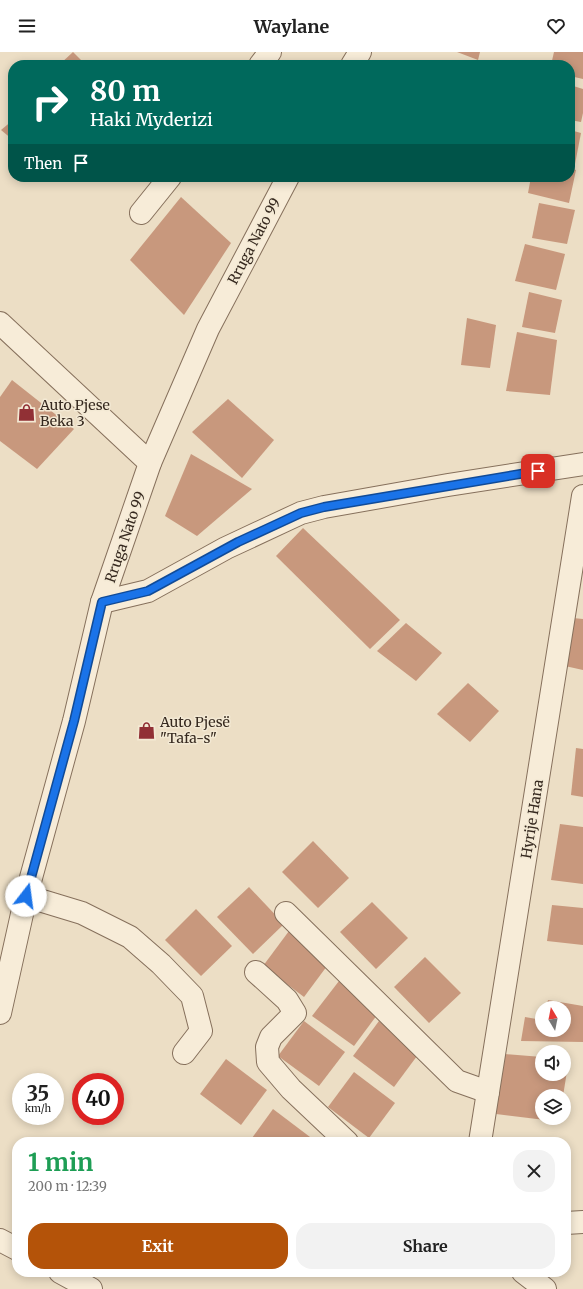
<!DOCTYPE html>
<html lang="en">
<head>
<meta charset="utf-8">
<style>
  :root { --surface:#fff; --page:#f2f2f2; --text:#222; --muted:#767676; --accent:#b45309 }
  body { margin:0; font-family:Merriweather,serif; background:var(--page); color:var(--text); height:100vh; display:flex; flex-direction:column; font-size:15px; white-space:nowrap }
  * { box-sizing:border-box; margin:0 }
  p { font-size:13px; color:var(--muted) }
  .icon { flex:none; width:22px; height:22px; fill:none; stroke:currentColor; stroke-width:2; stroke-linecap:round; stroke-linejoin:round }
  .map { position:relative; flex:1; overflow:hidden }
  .sheet { position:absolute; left:12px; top:1085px; width:559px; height:140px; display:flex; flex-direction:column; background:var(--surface); border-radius:16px; box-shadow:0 2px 10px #0003 }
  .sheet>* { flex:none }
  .hud { position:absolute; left:8px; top:8px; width:567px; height:122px; border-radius:16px; box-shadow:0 2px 10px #0003; background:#00695c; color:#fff; overflow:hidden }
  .needle { width:26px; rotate:350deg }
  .tools { position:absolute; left:535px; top:949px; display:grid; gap:8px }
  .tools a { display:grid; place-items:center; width:36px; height:36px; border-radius:50%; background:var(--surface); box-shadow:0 2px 10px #0003; font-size:20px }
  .speed { position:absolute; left:12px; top:1021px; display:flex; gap:8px; font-size:20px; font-weight:700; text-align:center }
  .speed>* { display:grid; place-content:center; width:52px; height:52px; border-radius:50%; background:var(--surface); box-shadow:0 2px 10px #0003; line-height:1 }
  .speed small { font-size:10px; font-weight:400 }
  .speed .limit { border:6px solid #d22; background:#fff; color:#111 }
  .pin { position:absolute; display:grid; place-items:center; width:34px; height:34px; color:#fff; margin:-17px; border-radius:8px; box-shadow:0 2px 6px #0006 }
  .me { position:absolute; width:44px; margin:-22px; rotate:15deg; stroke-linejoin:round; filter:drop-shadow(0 0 3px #0008) }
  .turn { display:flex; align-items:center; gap:14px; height:84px; padding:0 16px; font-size:18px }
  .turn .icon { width:52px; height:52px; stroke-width:2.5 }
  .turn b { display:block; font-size:28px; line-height:34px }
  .then { display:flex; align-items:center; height:38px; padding:0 16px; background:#0003; gap:8px; font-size:15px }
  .round { display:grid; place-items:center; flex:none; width:42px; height:42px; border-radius:16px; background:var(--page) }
  .headline { display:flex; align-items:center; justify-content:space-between; height:68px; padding:0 16px }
  h1 { font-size:24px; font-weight:700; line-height:30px; color:#1e9e55 }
  .button { display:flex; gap:8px; margin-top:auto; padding:8px 16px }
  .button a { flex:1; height:46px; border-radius:16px; background:var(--accent); color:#fff; font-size:16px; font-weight:700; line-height:46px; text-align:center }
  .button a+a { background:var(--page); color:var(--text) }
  header { display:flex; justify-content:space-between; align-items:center; height:52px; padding:0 16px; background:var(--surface); font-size:18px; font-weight:700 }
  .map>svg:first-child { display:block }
</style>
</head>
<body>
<header><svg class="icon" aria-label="menu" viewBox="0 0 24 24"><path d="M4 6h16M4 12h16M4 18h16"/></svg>Waylane<svg class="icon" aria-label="heart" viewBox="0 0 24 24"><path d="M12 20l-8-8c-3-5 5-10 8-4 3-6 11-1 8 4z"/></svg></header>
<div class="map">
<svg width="583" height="1237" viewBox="0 0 583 1237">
  <rect width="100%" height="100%" fill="#ecdec5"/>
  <g fill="#c8987d">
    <path d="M73,0L86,13H59Z"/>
    <path d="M457,0H480L478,8Z"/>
    <path d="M554,0H583V27L570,24V13H551Z"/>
    <path d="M570,33L583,37V61L581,70L570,68Z"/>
    <path d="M13,68V88L1,78Z"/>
    <path d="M570,78L581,81L575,112L570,111Z"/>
    <path d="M570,116L576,118L569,151L528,141L531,125H570Z"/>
    <path d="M181,145L231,191L184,263L130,208Z"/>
    <path d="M539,151L575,158L567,192L532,186Z"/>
    <path d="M525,192L565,202L556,238L515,229Z"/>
    <path d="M529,240L562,248L555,281L522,275Z"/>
    <path d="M467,266L496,273L490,316L461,313Z"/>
    <path d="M517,280L557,288L550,343L506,339Z"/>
    <path d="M12,328L74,377L37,417L0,389V345Z"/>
    <path d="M228,347L274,388L242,426L192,380Z"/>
    <path d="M191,402L252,437L197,484L165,464Z"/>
    <path d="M303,476L400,568L370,597L276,504Z"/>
    <path d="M573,566L583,567V618L565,614Z"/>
    <path d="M406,571L442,601L416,629L377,599Z"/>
    <path d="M468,631L499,659L470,690L437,662Z"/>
    <path d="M576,696L583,697V745L571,743Z"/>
    <path d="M560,772L583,775V832L551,828Z"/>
    <path d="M313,789L349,826L318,856L282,820Z"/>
    <path d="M249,835L284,872L253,902L217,865Z"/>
    <path d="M372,850L408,886L376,917L340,880Z"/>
    <path d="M552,853L583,856V893L547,889Z"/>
    <path d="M196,857L232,894L201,924L165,888Z"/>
    <path d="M289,879L330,910L304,945L263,914Z"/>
    <path d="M425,905L461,941L429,971L394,935Z"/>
    <path d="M339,929L380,959L354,994L312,964Z"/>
    <path d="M548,948L583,954V990L521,989L525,965L542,968V978H564V956H546Z"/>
    <path d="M304,969L345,1000L319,1034L278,1004Z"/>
    <path d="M379,969L420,1000L394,1035L353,1004Z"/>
    <path d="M505,1002L542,1005V1022H564V1006L569,1007L563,1044H542V1066H545V1068L496,1062Z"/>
    <path d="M226,1007L267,1038L241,1073L200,1042Z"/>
    <path d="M354,1020L395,1051L369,1086L328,1055Z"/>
    <path d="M273,1057L314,1088L312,1090H249Z"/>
  </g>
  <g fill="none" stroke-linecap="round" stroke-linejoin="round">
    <defs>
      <g id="minor">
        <path d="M260,13L270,0"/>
        <path d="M352,13L360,0"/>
        <path d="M141,161L170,125"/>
        <path d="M0,271L150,411"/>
        <path d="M102,550L148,539L226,496L301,461L324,455L448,433L583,412"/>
        <path d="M26,844L82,861L130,885L161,912L192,944L201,979L184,1001"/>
        <path d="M286,861L457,1029L488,1040"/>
        <path d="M256,920L287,948L295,961L271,985L267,995L268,1010L291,1037L347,1090"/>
        <path d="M0,961L26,844L74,669L102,550L150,411L208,277L288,125"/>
        <path d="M480,1090L583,444"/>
        <path d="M566,1171L583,1170"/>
        <path d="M0,1188L17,1197"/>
        <path d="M60,1220L91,1237"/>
        <path d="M523,1220L545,1237"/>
      </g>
    </defs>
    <use href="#minor" stroke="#86705c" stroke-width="24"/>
    <use href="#minor" stroke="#f7ecd8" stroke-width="22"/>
  </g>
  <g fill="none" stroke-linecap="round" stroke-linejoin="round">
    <defs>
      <path id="route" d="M26,844L74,669L102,550L148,539L238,490L301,461L324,455L538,419"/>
    </defs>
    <use href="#route" stroke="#114b97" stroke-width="10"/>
    <use href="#route" stroke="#1a73e8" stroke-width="7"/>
  </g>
  <defs>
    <symbol id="shop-bare" viewBox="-9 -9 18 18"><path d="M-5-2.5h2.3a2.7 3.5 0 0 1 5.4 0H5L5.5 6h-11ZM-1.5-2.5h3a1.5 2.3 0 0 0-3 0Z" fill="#913035" stroke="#f3e9d4" stroke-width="2.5" paint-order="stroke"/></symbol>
  </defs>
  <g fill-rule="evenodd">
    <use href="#shop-bare" x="14" y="348" width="25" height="25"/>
    <use href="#shop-bare" x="134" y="666" width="25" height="25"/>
  </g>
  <g text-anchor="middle" stroke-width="3" stroke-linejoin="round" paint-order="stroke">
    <g font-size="14" fill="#36291f" stroke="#f3e9d4">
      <text transform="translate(254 189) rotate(-62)" y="5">Rruga Nato 99</text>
      <text transform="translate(125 485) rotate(-71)" y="5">Rruga Nato 99</text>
      <text transform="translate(532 767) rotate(-81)" y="5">Hyrije Hana</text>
    </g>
    <g font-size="14" fill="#36291f" stroke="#f3e9d4" text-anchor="start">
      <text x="40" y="358">Auto Pjese<tspan x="40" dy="16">Beka 3</tspan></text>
      <text x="160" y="675">Auto Pjesë<tspan x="160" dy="16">"Tafa-s"</tspan></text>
    </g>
  </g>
</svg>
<div class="tools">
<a><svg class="needle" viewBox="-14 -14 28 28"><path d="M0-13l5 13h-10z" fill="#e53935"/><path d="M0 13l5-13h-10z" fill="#767676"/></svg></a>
<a><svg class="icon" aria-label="sound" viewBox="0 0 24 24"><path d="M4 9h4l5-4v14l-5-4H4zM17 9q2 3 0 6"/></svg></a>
<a><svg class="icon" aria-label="layers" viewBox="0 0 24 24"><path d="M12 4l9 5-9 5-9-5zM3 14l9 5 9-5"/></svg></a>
</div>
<div class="speed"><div>35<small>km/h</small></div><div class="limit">40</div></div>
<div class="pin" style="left:538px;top:419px;background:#d93025"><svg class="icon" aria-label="arrive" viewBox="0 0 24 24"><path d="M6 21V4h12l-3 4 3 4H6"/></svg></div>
<svg class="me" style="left:26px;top:844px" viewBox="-20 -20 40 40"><circle r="19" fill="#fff"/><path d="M0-13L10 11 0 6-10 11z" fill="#1a73e8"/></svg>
<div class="hud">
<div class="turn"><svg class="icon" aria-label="right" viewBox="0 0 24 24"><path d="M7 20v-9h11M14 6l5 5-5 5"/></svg><div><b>80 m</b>Haki Myderizi</div></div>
<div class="then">Then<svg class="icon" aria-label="arrive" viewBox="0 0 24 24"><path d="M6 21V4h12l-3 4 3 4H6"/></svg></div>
</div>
<section class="sheet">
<div class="headline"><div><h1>1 min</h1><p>200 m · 12:39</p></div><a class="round"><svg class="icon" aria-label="close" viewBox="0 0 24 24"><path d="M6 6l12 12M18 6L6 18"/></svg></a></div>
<div class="button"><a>Exit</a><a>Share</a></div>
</section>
</div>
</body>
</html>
